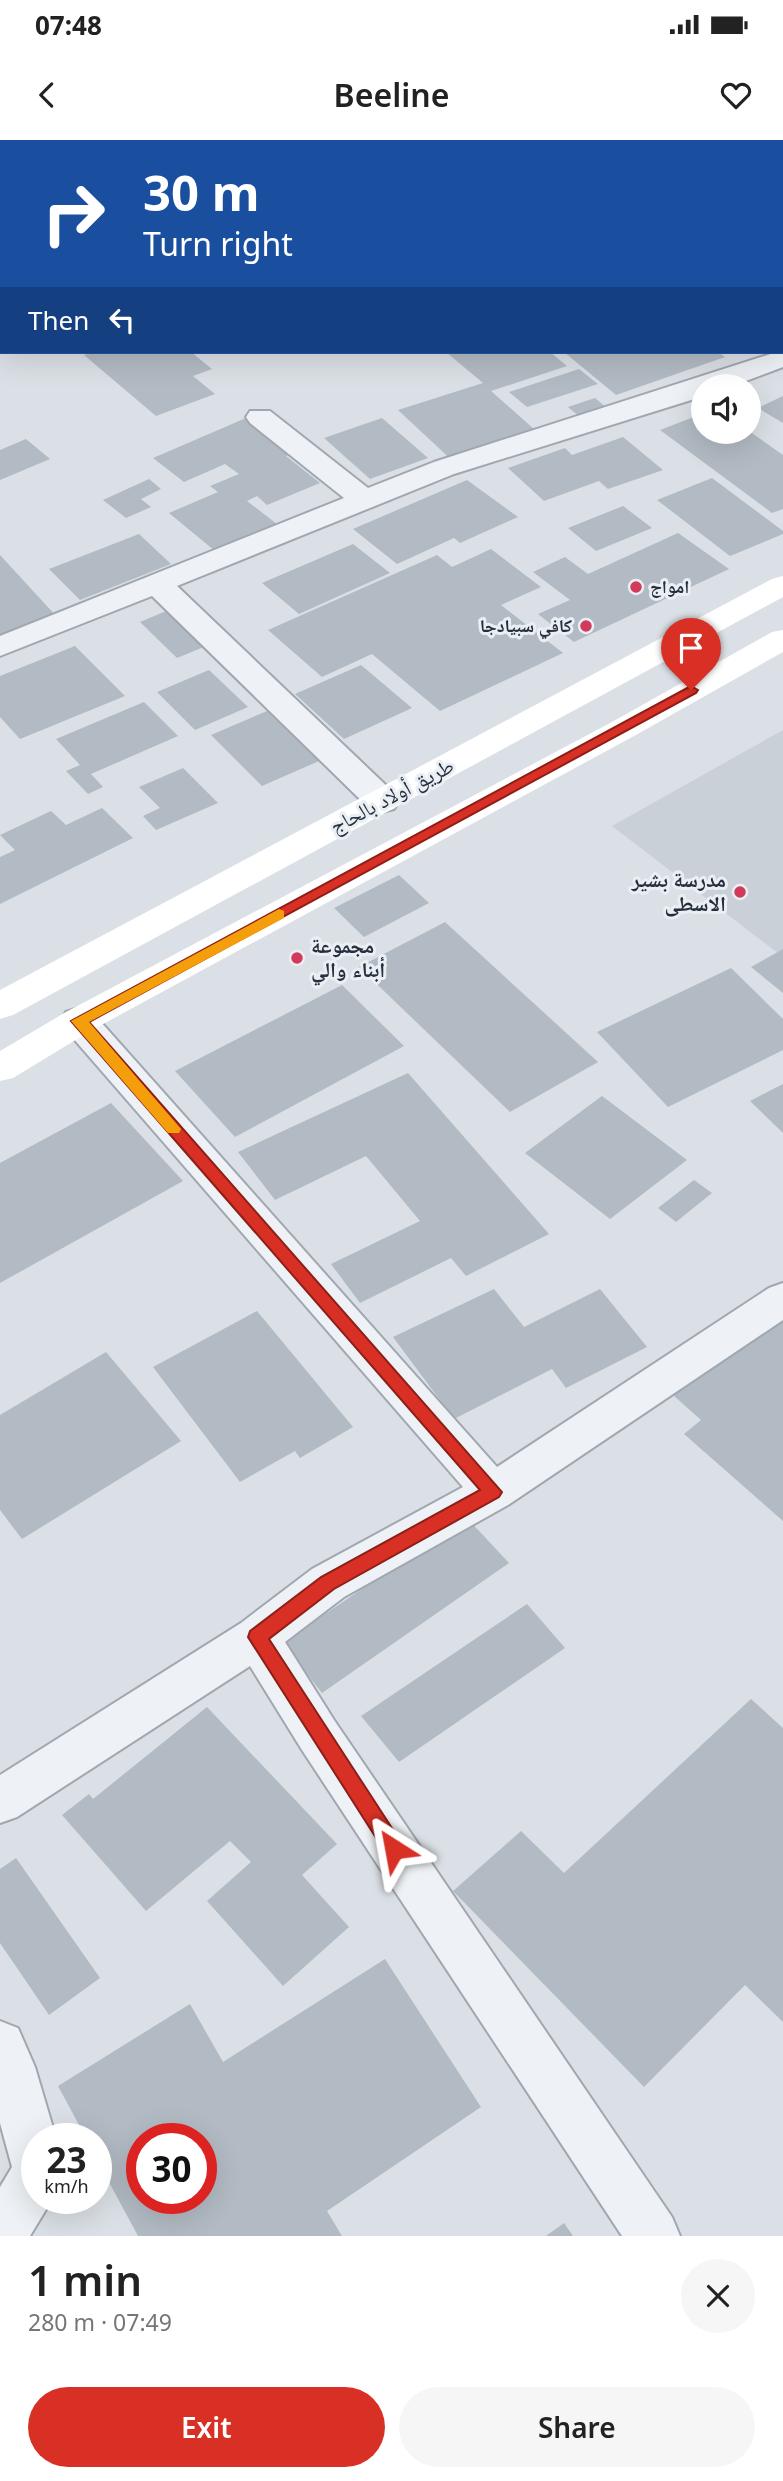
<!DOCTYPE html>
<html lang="en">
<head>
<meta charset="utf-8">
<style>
  :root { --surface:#fff; --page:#f6f6f6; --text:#222; --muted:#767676; --accent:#d93025 }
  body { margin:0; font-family:"Noto Sans","Noto Naskh Arabic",sans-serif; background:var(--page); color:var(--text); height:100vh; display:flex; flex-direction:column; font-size:26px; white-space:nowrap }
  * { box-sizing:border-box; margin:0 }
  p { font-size:23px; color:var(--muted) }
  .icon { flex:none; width:38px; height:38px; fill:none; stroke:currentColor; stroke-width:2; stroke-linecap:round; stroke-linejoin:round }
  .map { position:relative; height:2096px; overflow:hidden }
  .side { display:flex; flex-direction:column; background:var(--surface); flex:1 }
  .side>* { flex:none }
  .banner { position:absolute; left:0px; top:0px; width:784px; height:214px; box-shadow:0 7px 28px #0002; background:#1a4fa0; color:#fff; overflow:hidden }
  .tools { position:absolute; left:691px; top:234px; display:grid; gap:14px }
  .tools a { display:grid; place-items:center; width:70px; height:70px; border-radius:50%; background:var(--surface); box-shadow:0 7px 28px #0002; font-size:35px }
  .speed { position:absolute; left:21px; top:1983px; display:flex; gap:14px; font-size:35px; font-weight:700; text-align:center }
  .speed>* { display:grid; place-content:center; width:91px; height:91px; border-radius:50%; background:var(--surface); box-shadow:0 7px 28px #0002; line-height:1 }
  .speed small { font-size:18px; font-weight:400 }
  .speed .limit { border:10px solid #d22; background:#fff; color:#111 }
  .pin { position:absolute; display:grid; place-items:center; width:60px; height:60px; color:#fff; margin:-72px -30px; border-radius:50% 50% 50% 0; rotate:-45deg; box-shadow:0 0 7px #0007 }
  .pin .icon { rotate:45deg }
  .me { position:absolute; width:77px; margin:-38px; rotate:326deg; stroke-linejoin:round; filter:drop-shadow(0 0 5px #0008) }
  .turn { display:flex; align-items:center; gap:24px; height:147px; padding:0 28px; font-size:32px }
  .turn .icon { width:91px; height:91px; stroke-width:2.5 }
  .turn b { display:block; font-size:49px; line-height:60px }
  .then { display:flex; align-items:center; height:66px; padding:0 28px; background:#0003; gap:14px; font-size:26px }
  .round { display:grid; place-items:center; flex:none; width:74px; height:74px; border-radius:37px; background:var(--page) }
  .summary { display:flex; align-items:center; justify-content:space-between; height:119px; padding:0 28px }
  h1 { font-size:42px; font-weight:600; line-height:52px }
  .primary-button { display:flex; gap:14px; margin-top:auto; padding:14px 28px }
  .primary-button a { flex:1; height:80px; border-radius:42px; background:var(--accent); color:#fff; font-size:28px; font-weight:600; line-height:80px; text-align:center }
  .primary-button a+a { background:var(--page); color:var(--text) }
  .status { display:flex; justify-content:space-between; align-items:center; height:49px; padding:0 35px; background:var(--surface); direction:ltr }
  .status svg { height:19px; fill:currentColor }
  header { display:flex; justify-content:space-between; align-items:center; height:91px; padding:0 28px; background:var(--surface); font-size:32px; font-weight:600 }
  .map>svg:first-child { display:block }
</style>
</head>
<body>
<div class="status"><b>07:48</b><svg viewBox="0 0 49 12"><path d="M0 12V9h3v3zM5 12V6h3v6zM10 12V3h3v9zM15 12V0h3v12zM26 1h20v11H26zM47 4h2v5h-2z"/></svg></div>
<header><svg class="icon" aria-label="back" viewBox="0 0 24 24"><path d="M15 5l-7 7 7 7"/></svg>Beeline<svg class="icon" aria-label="heart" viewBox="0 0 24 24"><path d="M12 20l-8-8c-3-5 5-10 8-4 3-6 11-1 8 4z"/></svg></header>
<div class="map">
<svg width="783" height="2096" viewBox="0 0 783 2096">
  <rect width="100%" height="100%" fill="#dbe0e6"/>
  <path fill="#c9d0d8" d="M783,590V817L612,686Z"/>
  <g fill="#b2bac3" fill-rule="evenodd">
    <path d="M93,212H191L212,229L193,236L215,254L156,276L84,215Z"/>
    <path d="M446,212H550L567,226L491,251L543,297L457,325L398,270L483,243Z"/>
    <path d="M564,212H718L725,217L616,255Z"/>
    <path d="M579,229L598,244L527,267L509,252Z"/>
    <path d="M783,256V283L758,268Z"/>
    <path d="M595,258L614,274L587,283L568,267Z"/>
    <path d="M704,273V292L749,291L783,315V369L772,373L660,290Z"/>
    <path d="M246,278L294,313L286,316L320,343L267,365L257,356L247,361L277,384L215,411L169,373L218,352L210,346L239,334L225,324L184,342L153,318Z"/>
    <path d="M382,278L428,318L370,339L324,298Z"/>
    <path d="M623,297L663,330L608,349L599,341L544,361L508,328L565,308L572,315Z"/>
    <path d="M26,299L50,319L0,340V310Z"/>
    <path d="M712,338L783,391V394L730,416L657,360Z"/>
    <path d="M149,339L161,349L141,359L151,367L126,378L103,360Z"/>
    <path d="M467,340L518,377L460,403L454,398L397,424L353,389Z"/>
    <path d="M623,366L652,388L596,411L568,388Z"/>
    <path d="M678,393L729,429L574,502L538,474L570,460L533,432L565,417L588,434Z"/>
    <path d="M139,394L171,424L80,460L49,429Z"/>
    <path d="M353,404L390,433L299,474L262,443Z"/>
    <path d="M491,409L541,447L501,465L563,513L440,571L372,514L322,537L268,490L437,415L452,427Z"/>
    <path d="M0,415L57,477L0,498Z"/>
    <path d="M178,466L216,502L177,518L140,482Z"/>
    <path d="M75,506L125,556L20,599L0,577V536Z"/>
    <path d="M361,525L412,568L344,599L295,554Z"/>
    <path d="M209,530L248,567L195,590L157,552Z"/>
    <path d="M144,562L178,596L91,634L103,647L88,654L66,631L80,625L56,599Z"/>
    <path d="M267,571L319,621L262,646L211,595Z"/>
    <path d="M183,628L218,663L156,690L143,676L160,668L139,647Z"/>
    <path d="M102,668L133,698L0,764V717L15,710L0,695L51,671L66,685Z"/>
    <path d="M399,735L429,763L364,797L334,768Z"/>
    <path d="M445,782L598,922L510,972L359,827Z"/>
    <path d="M783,809V853L751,827Z"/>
    <path d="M731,828L783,879V910L668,967L597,892Z"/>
    <path d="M342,845L404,906L235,997L175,931Z"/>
    <path d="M408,933L549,1094L466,1136L451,1118L360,1163L331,1124L420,1081L366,1016L275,1060L238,1012Z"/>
    <path d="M783,944V993L750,961Z"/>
    <path d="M602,956L687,1020L610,1079L525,1013Z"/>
    <path d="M111,963L183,1041L0,1143V1023Z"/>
    <path d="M694,1040L712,1053L676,1082L658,1068Z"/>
    <path d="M494,1149L524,1187L600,1149L647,1207L566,1248L552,1229L454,1279L393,1197Z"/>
    <path d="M257,1171L353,1287L300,1318L295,1311L240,1342L153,1227Z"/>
    <path d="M783,1171V1381L684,1294L701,1280L673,1255Z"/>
    <path d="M106,1212L181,1301L22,1399L0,1370V1275Z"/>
    <path d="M467,1378L509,1423L322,1553L282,1503Z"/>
    <path d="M527,1464L565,1508L399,1622L361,1576Z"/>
    <path d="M751,1559L783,1588V1882L745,1845L644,1947L453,1751L521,1691L564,1733Z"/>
    <path d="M207,1567L337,1704L302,1735L349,1787L283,1846L207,1761L251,1722L230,1701L146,1771L62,1675L89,1654L93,1659Z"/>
    <path d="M16,1718L100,1838L49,1875L0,1803V1729Z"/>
    <path d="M385,1819L481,1967L327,2071L342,2096H138L96,2018V1998H86L58,1946L190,1864L223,1922ZM142,1998H201V2058H142Z"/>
    <path d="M564,2083L573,2096H546Z"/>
  </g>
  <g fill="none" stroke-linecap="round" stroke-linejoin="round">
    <defs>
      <g id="minor">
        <path d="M511,0H537L539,2H512Z"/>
        <rect x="782" y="104" width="1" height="16"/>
        <path d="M783,210V227L730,247H704V256L454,334L177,446L394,653L399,661L394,669L382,672L370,669L152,456L0,516V496L344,358L250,283L246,277L250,271H270L368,348L434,322Z"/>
        <path d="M79,868L92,872L497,1327L769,1148L783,1143V1180L508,1365L344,1457L285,1502L334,1580L672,2077L680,2096H622L302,1610L250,1526L17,1677L0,1683V1635L241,1483L312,1429L463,1347L66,890L61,881L66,872Z"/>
        <path d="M0,1881L18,1888L35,1927L56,1998H37V2058H53L30,2096H0V2047L12,2027L0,1983Z"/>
      </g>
    </defs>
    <use href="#minor" stroke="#a1a7b0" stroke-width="4"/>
    <use href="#minor" fill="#eef1f5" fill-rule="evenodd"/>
    <g fill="#fff" fill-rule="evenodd">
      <path d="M783,436V457L13,875L0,879V850L772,439Z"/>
      <path d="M783,490V512L634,596L92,890L13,938L0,941V911L66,872L612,582L772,492Z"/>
    </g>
  </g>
  <path fill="#d93025" stroke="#8d1f18" stroke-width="2" d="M691,546L698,550L696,553L89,882L502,1352L499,1357L334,1449L269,1499L401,1702L404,1709L401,1715L394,1718L387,1715L248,1497L250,1491L321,1437L480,1350L71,881Z"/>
  <path fill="#f59e0b" d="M279,769L284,771V778L89,882L181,989L179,993H168L71,881Z"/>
  <g fill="#d23a5c" stroke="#eaeff4" stroke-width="2.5">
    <circle cx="636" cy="447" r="7"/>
    <circle cx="586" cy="486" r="7"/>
    <circle cx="740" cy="752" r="7"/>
    <circle cx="297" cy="818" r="7"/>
  </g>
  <g text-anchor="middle" stroke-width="6" stroke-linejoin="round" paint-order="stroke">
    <g font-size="18" font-weight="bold" fill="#252f3d" stroke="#eaeff4" text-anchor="start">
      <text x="650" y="453">امواج</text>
      <text x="572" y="492" text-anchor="end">كافي سبيادجا</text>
    </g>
    <g font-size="21" fill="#252f3d" stroke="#eaeff4">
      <text transform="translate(392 656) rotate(-28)" y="7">طريق أولاد بالحاج</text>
    </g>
    <g font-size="21" font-weight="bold" fill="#252f3d" stroke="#eaeff4" text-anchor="end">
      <text x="726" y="747">مدرسة بشير<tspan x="726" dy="24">الاسطى</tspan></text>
      <text x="311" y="813" text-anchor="start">مجموعة<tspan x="311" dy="24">أبناء والي</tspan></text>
    </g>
  </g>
</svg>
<div class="tools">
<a><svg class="icon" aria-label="sound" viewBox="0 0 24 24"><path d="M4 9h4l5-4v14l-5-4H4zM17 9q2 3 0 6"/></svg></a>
</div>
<div class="speed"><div>23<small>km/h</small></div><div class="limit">30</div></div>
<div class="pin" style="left:691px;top:550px;background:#d93025"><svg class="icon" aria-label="arrive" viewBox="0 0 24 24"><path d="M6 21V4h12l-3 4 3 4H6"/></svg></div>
<svg class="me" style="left:394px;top:1709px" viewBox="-20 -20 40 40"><path d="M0-17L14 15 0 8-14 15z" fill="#d93025" stroke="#fff" stroke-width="4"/></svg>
<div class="banner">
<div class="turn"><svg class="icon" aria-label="right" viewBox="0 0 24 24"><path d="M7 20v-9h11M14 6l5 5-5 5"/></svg><div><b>30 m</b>Turn right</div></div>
<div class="then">Then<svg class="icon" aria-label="left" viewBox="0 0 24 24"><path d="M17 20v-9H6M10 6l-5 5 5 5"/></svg></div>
</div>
</div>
<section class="side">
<div class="summary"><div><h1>1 min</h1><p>280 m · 07:49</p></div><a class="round"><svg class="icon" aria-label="close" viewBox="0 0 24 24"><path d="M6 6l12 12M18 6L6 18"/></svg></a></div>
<div class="primary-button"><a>Exit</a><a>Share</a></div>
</section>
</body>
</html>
